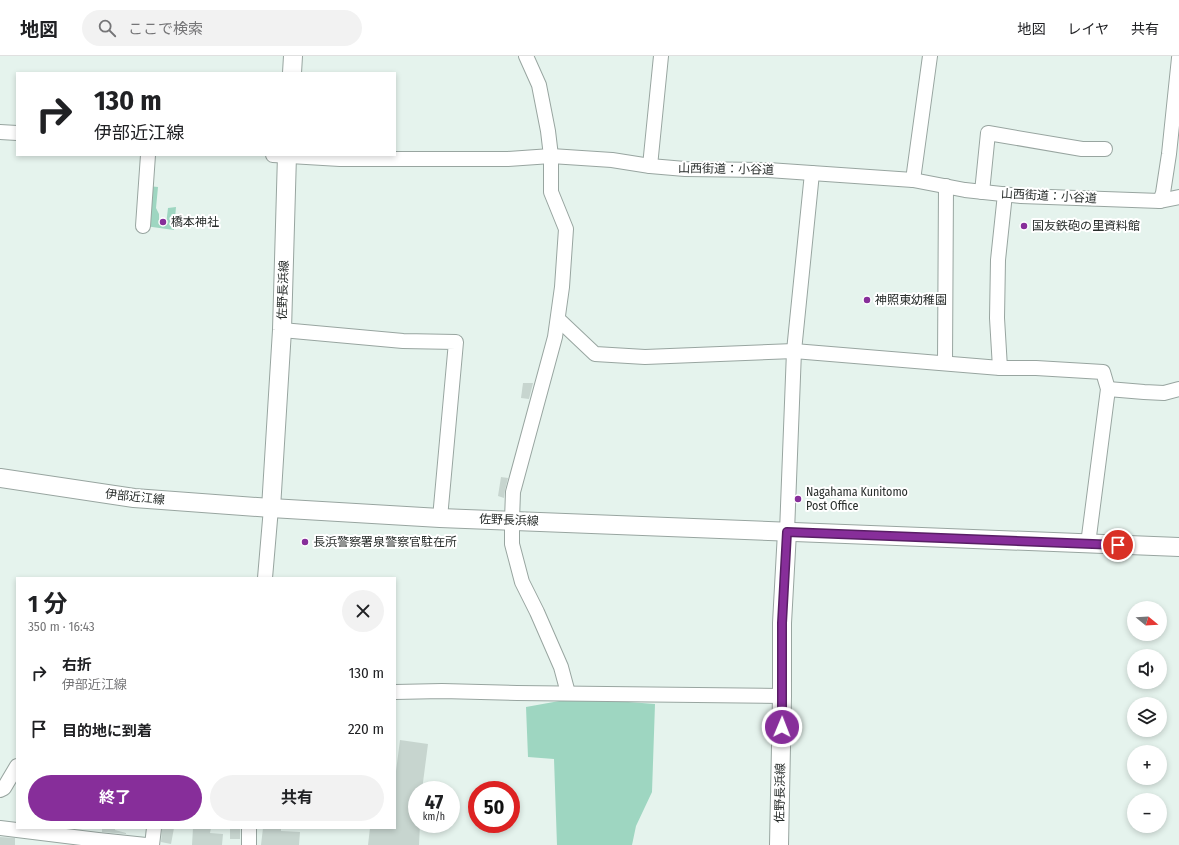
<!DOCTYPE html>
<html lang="ja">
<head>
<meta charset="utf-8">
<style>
  :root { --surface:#fff; --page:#f2f2f2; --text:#202124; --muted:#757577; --line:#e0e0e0; --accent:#872e9a }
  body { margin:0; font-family:"Fira Sans Condensed","Noto Sans JP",sans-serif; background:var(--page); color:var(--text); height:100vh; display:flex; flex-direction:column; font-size:15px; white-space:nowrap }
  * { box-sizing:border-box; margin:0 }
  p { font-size:13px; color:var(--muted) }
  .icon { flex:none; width:22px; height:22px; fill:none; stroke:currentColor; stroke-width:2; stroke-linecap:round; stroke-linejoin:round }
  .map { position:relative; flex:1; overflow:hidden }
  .panel { position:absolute; left:16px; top:521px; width:380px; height:252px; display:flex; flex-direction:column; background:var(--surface); border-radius:0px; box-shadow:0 2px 6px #0003 }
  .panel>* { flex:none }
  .hud { position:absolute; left:16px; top:16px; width:380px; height:84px; border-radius:0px; box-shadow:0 2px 6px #0003; background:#fff; color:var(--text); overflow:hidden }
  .needle { width:26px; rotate:108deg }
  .controls { position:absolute; left:1127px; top:545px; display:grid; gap:8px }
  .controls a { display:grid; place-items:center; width:40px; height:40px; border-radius:50%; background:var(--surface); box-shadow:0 2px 6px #0003; font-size:20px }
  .speed { position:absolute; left:408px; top:725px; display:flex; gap:8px; font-size:20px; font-weight:700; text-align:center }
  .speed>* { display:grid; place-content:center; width:52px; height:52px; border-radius:50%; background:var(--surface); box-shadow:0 2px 6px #0003; line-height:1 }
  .speed small { font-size:10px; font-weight:400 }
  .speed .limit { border:6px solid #d22; background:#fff; color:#111 }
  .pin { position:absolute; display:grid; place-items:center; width:34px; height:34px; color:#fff; margin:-17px; border:2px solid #fff; border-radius:50%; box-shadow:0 1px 4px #0007 }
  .me { position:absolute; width:44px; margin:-22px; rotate:1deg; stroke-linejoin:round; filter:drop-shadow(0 0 3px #0008) }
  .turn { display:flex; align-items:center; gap:14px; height:84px; padding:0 12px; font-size:18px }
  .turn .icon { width:52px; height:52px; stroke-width:2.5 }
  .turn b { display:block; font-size:28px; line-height:34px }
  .round { display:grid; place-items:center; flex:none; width:42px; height:42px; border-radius:21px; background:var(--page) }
  .head { display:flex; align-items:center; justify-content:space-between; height:68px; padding:0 12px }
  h1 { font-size:24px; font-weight:700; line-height:30px }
  .button { display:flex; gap:8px; margin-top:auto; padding:8px 12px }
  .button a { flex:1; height:46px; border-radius:24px; background:var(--accent); color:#fff; font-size:16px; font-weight:700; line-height:46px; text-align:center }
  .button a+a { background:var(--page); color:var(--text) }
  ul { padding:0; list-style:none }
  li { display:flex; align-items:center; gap:12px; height:56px; padding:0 12px }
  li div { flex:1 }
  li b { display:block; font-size:15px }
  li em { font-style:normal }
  header { display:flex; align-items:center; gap:24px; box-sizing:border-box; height:56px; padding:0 20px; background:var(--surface); border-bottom:1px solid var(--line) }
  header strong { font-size:19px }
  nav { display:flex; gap:22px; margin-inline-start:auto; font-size:14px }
  .search { width:280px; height:36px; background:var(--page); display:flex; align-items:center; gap:10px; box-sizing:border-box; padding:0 14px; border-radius:22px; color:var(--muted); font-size:15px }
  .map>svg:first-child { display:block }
</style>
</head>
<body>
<header>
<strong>地図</strong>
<div class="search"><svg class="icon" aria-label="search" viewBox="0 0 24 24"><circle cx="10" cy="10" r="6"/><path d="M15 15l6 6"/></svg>ここで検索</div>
<nav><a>地図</a><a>レイヤ</a><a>共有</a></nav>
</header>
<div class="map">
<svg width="1179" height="789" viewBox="0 0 1179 789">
  <rect width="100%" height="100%" fill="#e5f3ed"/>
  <g fill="#9ed6c1">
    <path d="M148,130L158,131L156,152L159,158V168L166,169L168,152L176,151L174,174L145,170Z"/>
    <path d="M576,642L655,648L652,736L636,770L632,789H557L554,703L528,701L526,651Z"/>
  </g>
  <g fill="#c7d5cf">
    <path d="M523,327H533L529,343L521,342Z"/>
    <path d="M501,421L508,422L505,434L504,442L498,440Z"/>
    <path d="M400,684L428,688L422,734H417V768H420L419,789H368L370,772H395V723Z"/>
    <path d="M102,772H115V774L126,777V778L102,776Z"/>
    <path d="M162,772H174L171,788L161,786Z"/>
    <path d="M193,772H211L210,777L223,778L222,789H192Z"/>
    <rect x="230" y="772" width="10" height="11"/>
    <path d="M263,772H281V775L300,776L299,789H261Z"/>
    <path d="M0,781L15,782V789H0Z"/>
  </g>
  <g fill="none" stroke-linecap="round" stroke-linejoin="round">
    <defs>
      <g id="minor">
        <path d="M526,0L539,29L548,75L551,100V136L566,173L562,231L555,281L513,436L512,464V488L522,526L537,556L561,611L568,637"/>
        <path d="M0,76L17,77"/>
        <path d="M273,99L340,103H508L551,100L612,104L650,110L685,113L768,114L913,124L965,134L1021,140L1160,145L1179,141"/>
        <path d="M650,110L661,0"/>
        <path d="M913,124L930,0"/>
        <path d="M982,136L988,77L1082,93H1105"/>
        <path d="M1160,145L1163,137L1169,98L1179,2"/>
        <path d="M143,170L148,99"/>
        <path d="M558,263L595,298L645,301L794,295L1000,312H1036L1103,316L1108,333L1088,488"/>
        <path d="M282,274L403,285L456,286L440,462"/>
        <path d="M945,307L946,130"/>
        <path d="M1000,312L997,262L998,204L1005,138"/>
        <path d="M1108,333L1144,336L1164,337L1179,333"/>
        <path d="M787,476L794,295L812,117"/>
        <path d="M265,522L271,452"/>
        <path d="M395,636L442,635L517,637L782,640"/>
        <path d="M0,734L4,732L17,710"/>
        <path d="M0,772L98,784L146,789"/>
        <path d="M249,772V789"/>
        <path d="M152,789L154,772"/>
      </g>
      <g id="major">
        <path d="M292,17L293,0"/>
        <path d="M0,422L134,442L271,452L440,462L1179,491"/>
        <path d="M271,452L282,274L287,99"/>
        <path d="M779,789L782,640V567L787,476"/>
      </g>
    </defs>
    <use href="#minor" stroke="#98a5a0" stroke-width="16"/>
    <use href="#major" stroke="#98a5a0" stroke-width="20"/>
    <use href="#minor" stroke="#fff" stroke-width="14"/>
    <use href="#major" stroke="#fff" stroke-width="18"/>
  </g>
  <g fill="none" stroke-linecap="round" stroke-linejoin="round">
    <defs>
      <path id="route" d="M782,671V567L787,476L1118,489"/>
    </defs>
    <use href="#route" stroke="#581e64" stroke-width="10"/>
    <use href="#route" stroke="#872e9a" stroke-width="7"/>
  </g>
  <g fill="#872e9a" stroke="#fff" stroke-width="1.5">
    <circle cx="163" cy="166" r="4"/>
    <circle cx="1024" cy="170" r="4"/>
    <circle cx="867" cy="244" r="4"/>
    <circle cx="798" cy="443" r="4"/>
    <circle cx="305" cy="486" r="4"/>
  </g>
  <g text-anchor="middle" stroke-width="4" stroke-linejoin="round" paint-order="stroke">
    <g font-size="12" fill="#282d2b" stroke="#fff">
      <text transform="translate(726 113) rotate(1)" y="4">山西街道：小谷道</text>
      <text transform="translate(1049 140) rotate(3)" y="4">山西街道：小谷道</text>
      <text transform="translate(283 234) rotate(-88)" y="4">佐野長浜線</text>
      <text transform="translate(135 441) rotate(6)" y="4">伊部近江線</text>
      <text transform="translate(509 464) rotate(2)" y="4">佐野長浜線</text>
      <text transform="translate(780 737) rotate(-89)" y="4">佐野長浜線</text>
    </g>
    <g font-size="12" fill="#282d2b" stroke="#fff" text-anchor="start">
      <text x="171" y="170">橋本神社</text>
      <text x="1032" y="174">国友鉄砲の里資料館</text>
      <text x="875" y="248">神照東幼稚園</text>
      <text x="806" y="440">Nagahama Kunitomo<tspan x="806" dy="14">Post Office</tspan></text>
      <text x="313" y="490">長浜警察署泉警察官駐在所</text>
    </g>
  </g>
</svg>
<div class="controls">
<a><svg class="needle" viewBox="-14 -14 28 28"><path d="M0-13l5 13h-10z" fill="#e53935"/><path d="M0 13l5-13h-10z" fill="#757577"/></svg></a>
<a><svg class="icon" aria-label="sound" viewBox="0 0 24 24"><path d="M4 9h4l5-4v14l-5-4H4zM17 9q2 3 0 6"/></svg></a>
<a><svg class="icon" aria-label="layers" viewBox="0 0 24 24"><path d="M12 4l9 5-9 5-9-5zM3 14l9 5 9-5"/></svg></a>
<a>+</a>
<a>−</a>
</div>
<div class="speed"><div>47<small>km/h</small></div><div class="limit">50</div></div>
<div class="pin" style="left:1118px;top:489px;background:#d93025"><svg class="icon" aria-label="arrive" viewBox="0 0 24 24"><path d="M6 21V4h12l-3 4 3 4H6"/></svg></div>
<svg class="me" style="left:782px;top:671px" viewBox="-20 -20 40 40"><circle r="17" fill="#872e9a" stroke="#fff" stroke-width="3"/><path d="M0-11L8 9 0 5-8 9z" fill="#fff"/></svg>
<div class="hud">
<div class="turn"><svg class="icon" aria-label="right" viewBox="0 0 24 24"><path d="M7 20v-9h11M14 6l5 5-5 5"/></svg><div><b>130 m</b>伊部近江線</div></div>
</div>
<section class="panel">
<div class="head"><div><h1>1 分</h1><p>350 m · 16:43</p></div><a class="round"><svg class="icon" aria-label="close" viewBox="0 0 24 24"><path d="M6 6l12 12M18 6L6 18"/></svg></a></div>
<ul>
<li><svg class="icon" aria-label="right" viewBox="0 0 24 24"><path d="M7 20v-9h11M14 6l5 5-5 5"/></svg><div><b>右折</b><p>伊部近江線</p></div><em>130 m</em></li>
<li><svg class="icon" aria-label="arrive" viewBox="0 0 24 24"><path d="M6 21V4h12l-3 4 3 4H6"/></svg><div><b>目的地に到着</b></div><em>220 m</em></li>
</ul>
<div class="button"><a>終了</a><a>共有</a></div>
</section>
</div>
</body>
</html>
